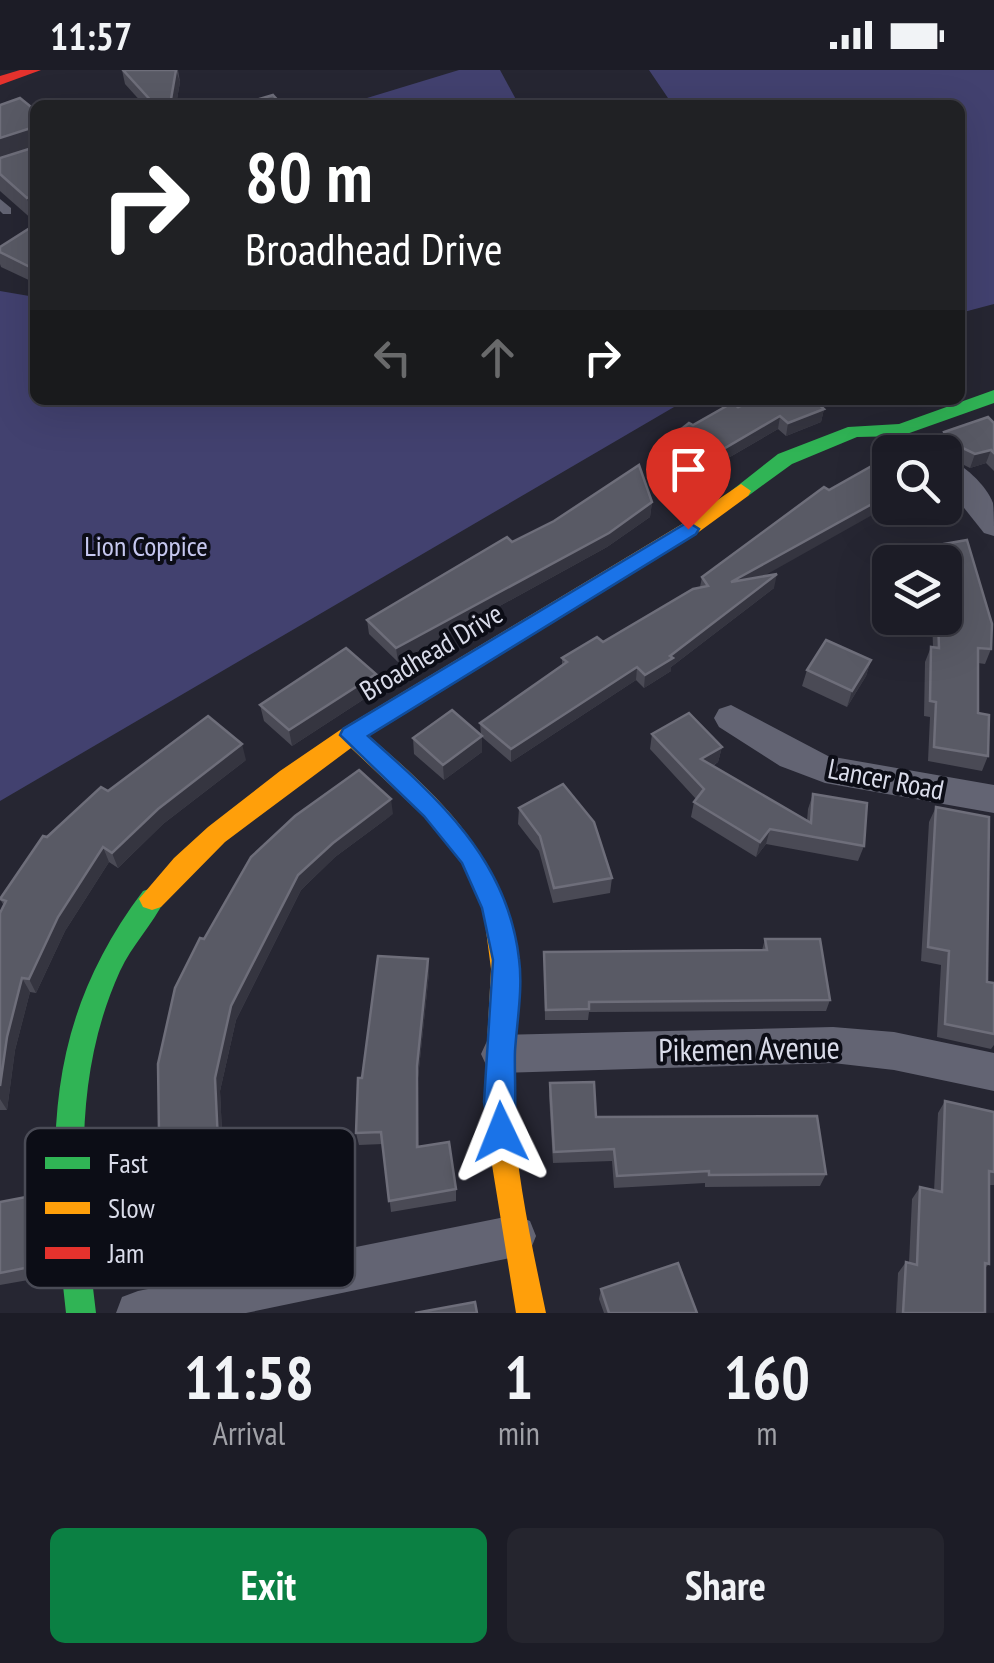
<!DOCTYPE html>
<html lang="en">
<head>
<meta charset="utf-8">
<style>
  :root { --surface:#1c1c26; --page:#25252e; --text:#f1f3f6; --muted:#a0a1a7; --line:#3a3a43; --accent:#0b8043 }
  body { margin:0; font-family:"PT Sans Narrow",sans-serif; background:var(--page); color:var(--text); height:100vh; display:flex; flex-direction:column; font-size:38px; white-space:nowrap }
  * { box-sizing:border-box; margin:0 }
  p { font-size:32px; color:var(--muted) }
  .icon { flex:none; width:55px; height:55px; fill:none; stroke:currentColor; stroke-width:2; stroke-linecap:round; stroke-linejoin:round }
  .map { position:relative; height:1243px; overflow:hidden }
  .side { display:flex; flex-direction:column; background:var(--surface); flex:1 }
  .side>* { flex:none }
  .top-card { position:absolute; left:30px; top:30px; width:935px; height:305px; border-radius:15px; box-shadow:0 10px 40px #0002,0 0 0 2px var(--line); background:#202124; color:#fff; overflow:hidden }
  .tools { position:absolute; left:872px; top:365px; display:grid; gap:20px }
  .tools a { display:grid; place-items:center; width:90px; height:90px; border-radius:15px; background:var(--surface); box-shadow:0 10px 40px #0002,0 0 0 2px var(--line); font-size:50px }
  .pin { position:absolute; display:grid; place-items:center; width:85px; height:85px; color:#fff; margin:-102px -42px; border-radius:50% 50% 50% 0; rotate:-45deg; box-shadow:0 0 10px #0007 }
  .pin .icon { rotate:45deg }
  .me { position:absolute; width:110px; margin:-55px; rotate:358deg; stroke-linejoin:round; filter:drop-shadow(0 0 8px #0008) }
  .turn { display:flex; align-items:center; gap:35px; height:210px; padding:0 50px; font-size:45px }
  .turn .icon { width:130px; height:130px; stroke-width:2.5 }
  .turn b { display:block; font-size:70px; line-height:85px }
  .lanes { display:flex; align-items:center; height:95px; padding:0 50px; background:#0003; justify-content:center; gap:50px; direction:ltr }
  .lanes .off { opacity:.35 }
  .eta { display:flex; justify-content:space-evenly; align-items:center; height:170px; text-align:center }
  .eta b { font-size:60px; font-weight:800; line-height:70px }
  .cta { display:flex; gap:20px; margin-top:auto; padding:20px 50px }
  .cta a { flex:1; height:115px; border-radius:15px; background:var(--accent); color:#fff; font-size:40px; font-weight:800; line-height:115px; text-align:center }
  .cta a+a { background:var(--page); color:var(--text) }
  .status { display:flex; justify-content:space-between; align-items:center; height:70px; padding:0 50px; background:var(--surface); direction:ltr }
  .status svg { height:28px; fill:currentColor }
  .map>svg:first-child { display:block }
</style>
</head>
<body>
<div class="status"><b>11:57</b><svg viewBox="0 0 49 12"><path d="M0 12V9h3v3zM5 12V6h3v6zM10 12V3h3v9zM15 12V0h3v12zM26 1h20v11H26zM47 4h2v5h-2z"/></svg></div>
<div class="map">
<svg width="994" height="1243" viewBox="0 0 994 1243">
  <rect width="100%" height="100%" fill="#262632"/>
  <g fill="#42416f">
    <path d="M459,0H500L519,35H344Z"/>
    <path d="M649,0H994V234L960,243V35H647L668,28Z"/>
    <path d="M0,221L35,227V330H686L0,731Z"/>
  </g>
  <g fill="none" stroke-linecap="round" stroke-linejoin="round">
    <path fill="#636473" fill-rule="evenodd" d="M0,129L11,138V144H3L0,141Z"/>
    <g fill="#636473" fill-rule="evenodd">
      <path d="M945,388C963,393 986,415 993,433C994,442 994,457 994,466L984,463L945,414Z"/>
      <path d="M731,635L828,686L994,715V743L825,713L780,696L719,657L714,648L719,639Z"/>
      <path d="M833,957L894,962L994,983V1021L894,1000L833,993L501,1003L487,997L481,984L487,971L501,965Z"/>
      <path d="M515,1145L530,1151L536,1166L530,1181L515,1187L246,1243H116L122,1227L138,1221Z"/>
    </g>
    <g fill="#30b455" fill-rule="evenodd">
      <path d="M994,320V333L901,366L857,367L792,394L748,426H734L731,421L778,384L848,357L899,354Z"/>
      <path d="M152,818L161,821L165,829C153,854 132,875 120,901C70,1011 82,1127 96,1243H66C48,1082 40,958 143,821Z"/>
    </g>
    <path fill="#ff9f0a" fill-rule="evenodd" d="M741,414L751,421L748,426L696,464L369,666C444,730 515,797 517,903C517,948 510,994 513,1040C517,1108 532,1176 546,1243H516L487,1064L485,1010L491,899L484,845L468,802L438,760L351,678L225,772L161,837L152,840L143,837L139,829L174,788L208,757L280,701L343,658L682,454Z"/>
    <path fill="#e5322d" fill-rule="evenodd" d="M20,0H41L0,15V6Z"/>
  </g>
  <g fill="#4a4a55">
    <path d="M122,0H178L180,12L176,35H144L125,14Z"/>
    <path d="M0,35L34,151L0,121Z"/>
    <path d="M30,158L33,212L1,197L0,194V177Z"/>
    <path d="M738,337L824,339L821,352L786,366L778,359L723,391L675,409L650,395L652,382L693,355Z"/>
    <path d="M994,353V401L986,393L970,398L946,386L761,507L774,518L671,597V601L644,618L636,610L511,692L482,667V682L444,710L414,684L413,668L481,665L480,653L562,596V588L603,572L700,517L702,507L829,420L874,395L877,382L941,371L944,362Z"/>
    <path d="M652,432L650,447L607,477L398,592L369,564L367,550L512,472Z"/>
    <path d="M967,470L991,579L985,594L978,593V643L988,686L982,701L928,691L930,647L924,646L925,592L931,577H933L932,548H945V492L927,491L933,476Z"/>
    <path d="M871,590L866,606L847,637L802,616L807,600Z"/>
    <path d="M376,604L378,620L292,676L264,651L260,635Z"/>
    <path d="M652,664L722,677L718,692L713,696L807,751L808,739L813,724L864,776L858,791L766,774L756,787L691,747L694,732L696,729L650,679Z"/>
    <path d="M246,690L163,754L118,798L109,792L65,861L36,923L30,922L15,980L7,1040H0V843L4,836L0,829L47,767Z"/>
    <path d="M936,737L987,912L994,913V975L991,979L937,967L941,895L921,891L929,752Z"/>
    <path d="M519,738L612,808L610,823L553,833L539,781L518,754Z"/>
    <path d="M393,744L335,787L301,820L236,950L220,1021L225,1125L208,1128L211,1183L144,1195L137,1185L160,1132L204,869Z"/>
    <path d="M765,869L830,930L826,941L589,942L588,950H545L544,882L762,880Z"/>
    <path d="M428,889L429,903L418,1008L419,1077L456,1119V1131L391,1142L383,1074L359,1075L356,1063L362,1008Z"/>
    <path d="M550,1013L596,1047L826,1104L820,1116L705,1117V1113L614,1118L612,1091L553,1093L549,1026Z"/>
    <path d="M945,1031L994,1042V1115H989V1194L985,1198V1243H896L898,1203L906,1192L909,1193L912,1129L920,1117L934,1121L938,1043Z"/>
    <path d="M0,1132L34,1138V1209L0,1215Z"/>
    <path d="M601,1219L697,1243H604L599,1229Z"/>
  </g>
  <g fill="#353540">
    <path d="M176,0L180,12L176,35H170Z"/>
    <path d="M31,58L35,82L0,93V68Z"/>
    <path d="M35,125V151H34L27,128Z"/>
    <path d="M35,191V211L33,212L28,196Z"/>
    <path d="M824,339L821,352L786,366L788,353Z"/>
    <path d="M780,346L778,359L723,391L675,409L677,396Z"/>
    <path d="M991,380L986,393L970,398L975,384Z"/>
    <path d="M890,424V435L728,526L731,512Z"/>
    <path d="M652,432L650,447L607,477L398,592L396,578Z"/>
    <path d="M777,504L774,518L671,597V601L644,618L645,605Z"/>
    <path d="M871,590L866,606L847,637L852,621Z"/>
    <path d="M637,597L636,610L511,692V679Z"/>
    <path d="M376,604L378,620L292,676L289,660Z"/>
    <path d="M482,666V682L444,710L443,695Z"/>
    <path d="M242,674L246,690L163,754L118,798L112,783L158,739Z"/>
    <path d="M722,677L718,692L698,704L701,689Z"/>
    <path d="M391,729L393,744L335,787L301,820L236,950L220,1021L225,1125L220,1114L215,1008L231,936L298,805L333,773Z"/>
    <path d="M770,759L766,774L756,787L760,772Z"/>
    <path d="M103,777L109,792L65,861L36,923L29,909L58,847Z"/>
    <path d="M428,889L429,903L418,1008L419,1089L417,996Z"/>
    <path d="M22,908L30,922L15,980L7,1040L0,1029V1016L7,967Z"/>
    <path d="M202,1117L208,1128L211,1183L205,1173Z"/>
    <path d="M26,1127L34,1138V1209L25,1198Z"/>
  </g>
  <g fill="#595a65" stroke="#6e6e7a" stroke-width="2.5">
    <path d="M123,0H176L170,35H155Z"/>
    <path d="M273,25L282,35H239Z"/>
    <path d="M20,28L35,40V125L27,128L0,104V88L32,78L31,58L0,68V35Z"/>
    <path d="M30,158L35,160V191L28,196L0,182V177Z"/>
    <path d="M756,330H814L824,339L788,353L780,346L725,378L677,396L652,382L689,353L693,355L732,333L738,337Z"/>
    <path d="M988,347L994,353V383L991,380L975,384L948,371L944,362Z"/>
    <path d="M912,371H947L946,393L945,382H890V424L731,512L777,504L670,586L673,588L645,605L637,597L511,679L480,653L567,592L562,588L597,567L603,572L693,519L708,516L702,507L824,417L829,420L884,389L877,382Z"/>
    <path d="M639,395L652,432L609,463L396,578L367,550L507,467L512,472L554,451Z"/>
    <path d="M967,470L992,554L991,579L978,578V643L989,645L988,686L934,677L936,632L930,631L931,577L939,578L938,548H945V504H950L945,496V492H943L933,476Z"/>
    <path d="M826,570L871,590L852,621L807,600Z"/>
    <path d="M346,578L376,604L289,660L260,635Z"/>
    <path d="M452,640L482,666L443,695L413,668Z"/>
    <path d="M689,643L722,677L701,689L811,753L813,724L867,733L864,776L770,759L760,772L694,732L704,719L652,664Z"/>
    <path d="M208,646L242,674L158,739L112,783L103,777L58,847L29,909L22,908L7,967L0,1016V843L6,831L0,829L43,766L47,767L101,717L108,721Z"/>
    <path d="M359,700L391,729L333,773L298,805L231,936L215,1008L220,1114L202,1117L205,1173L137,1185L136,1137L160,1132L158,994L175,918L200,868L204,869L251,787L295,746Z"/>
    <path d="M563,714L594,752L612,808L554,818L540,766L519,738Z"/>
    <path d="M936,737L989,747L987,912L994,913V964L945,954L949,881L928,877Z"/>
    <path d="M765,869H820L830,930L589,932V939L546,940L544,882L767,880Z"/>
    <path d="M378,886L428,889L417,996V1077L449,1072L456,1119L389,1131L381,1062L356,1063L358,1008H362Z"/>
    <path d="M594,1012L596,1047L817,1046L826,1104L709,1105V1101L617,1106L614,1079L554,1082L550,1013Z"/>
    <path d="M945,1031L994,1042V1102L989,1101V1194L985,1193V1243H903L906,1192L917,1195L920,1117L942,1122Z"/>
    <path d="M26,1127L25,1198L0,1203V1132Z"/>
    <path d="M678,1193L697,1243H609L601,1219Z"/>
    <path d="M475,1232L477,1243H415Z"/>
  </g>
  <path fill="#1a73e8" stroke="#114b97" stroke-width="2.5" d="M688,452L699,459L696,464L368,666C438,728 508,790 519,889C523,918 517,951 515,981C514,1003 518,1055 511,1072L501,1076L491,1072L484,1032L493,890L482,838L462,793L424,746L340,665L343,659Z"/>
  <g text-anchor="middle" stroke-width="8" stroke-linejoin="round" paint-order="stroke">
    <g font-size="28" fill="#c6c8ef" stroke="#0c0d16">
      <text x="146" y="486">Lion Coppice</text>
    </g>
    <g font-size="28" fill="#dadcea" stroke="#0c0d16">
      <text transform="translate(431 582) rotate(-31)" y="10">Broadhead Drive</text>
      <text transform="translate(886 709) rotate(11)" y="10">Lancer Road</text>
    </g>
    <g font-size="32" fill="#dadcea" stroke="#0c0d16">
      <text transform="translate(749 979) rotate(-1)" y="11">Pikemen Avenue</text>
    </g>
  </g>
  <rect x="25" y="1058" width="330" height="160" rx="15" fill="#0c0d16" stroke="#4a4b56" stroke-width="2.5"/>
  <rect x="45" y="1087" width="45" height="12" fill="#30b455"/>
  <rect x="45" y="1132" width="45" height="12" fill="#ff9f0a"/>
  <rect x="45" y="1177" width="45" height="12" fill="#e5322d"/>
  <g font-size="28" fill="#dadcea">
    <text x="108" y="1103">Fast</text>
    <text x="108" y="1148">Slow</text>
    <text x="108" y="1193">Jam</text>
  </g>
</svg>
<div class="tools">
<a><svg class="icon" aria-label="search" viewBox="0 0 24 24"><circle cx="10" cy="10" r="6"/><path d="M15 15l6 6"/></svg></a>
<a><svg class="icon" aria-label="layers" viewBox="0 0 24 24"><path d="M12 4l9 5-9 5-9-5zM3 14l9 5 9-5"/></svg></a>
</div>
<div class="pin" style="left:688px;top:459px;background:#d93025"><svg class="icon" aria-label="arrive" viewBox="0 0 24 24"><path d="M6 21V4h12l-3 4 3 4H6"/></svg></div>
<svg class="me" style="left:501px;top:1062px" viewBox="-20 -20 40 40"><path d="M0-17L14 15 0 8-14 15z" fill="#1a73e8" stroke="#fff" stroke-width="4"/></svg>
<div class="top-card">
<div class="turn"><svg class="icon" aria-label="right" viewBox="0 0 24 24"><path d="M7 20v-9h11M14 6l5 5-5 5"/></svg><div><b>80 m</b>Broadhead Drive</div></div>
<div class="lanes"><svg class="icon off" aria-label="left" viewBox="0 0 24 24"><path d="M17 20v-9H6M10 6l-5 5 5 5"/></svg><svg class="icon off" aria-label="ahead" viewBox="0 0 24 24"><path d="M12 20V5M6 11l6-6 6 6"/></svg><svg class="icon" aria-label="right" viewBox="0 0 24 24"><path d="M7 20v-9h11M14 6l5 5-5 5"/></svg></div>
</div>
</div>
<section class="side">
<div class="eta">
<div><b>11:58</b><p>Arrival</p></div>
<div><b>1</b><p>min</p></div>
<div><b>160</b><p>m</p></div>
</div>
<div class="cta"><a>Exit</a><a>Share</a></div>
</section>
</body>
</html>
